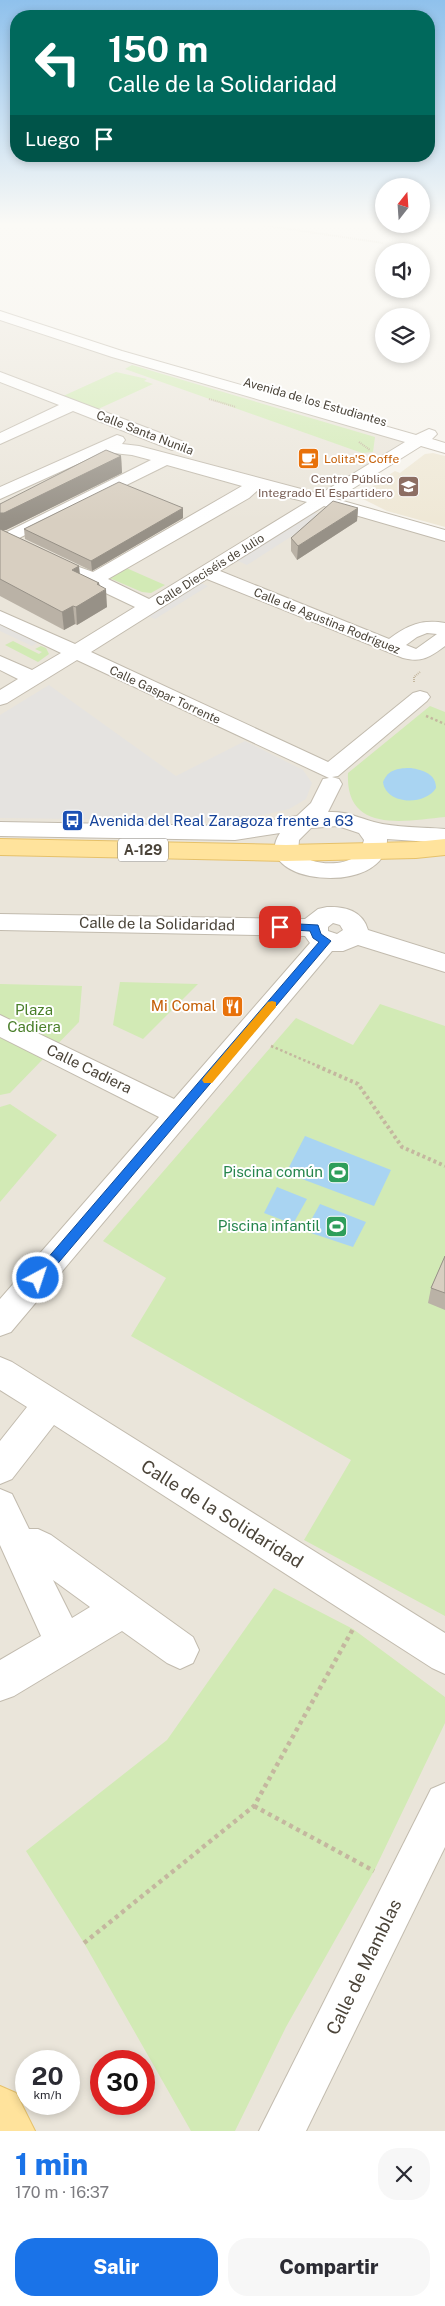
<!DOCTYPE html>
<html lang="es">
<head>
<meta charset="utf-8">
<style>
  :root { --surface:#fff; --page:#f7f7f7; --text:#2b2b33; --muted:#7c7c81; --accent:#1a73e8 }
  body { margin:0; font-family:"Public Sans",sans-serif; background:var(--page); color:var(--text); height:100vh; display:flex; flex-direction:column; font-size:19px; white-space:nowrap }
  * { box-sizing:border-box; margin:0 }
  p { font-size:16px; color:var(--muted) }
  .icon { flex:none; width:28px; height:28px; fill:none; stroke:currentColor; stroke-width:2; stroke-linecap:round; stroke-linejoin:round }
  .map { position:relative; height:2131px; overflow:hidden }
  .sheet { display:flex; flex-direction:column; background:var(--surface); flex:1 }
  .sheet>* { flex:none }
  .guide { position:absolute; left:10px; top:10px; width:425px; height:152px; border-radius:20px; box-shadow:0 2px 8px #0003; background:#00695c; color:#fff; overflow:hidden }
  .needle { width:32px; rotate:17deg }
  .fabs { position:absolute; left:375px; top:178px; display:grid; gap:10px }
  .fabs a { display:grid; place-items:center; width:55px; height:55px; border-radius:50%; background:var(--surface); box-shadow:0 2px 8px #0003; font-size:25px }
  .speed { position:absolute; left:15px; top:2050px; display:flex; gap:10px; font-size:25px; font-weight:700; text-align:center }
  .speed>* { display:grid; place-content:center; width:65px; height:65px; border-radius:50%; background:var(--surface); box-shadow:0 2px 8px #0003; line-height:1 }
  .speed small { font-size:12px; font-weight:400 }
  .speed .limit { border:8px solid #d22; background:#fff; color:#111 }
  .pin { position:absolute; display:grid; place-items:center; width:42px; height:42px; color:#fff; margin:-21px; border-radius:10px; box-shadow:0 2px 8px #0006 }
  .me { position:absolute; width:55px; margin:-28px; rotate:40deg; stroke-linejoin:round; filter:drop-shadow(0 0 4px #0008) }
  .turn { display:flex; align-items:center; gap:18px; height:105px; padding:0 15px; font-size:22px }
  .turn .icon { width:65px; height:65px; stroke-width:2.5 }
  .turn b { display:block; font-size:35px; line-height:42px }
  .then { display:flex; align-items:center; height:48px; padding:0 15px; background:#0003; gap:10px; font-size:19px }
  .round { display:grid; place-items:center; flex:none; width:52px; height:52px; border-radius:20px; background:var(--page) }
  .summary { display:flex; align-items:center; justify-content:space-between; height:85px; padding:0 15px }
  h1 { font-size:30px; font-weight:800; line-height:38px; color:var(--accent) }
  .action { display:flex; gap:10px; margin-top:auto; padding:10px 15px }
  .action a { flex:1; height:58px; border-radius:20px; background:var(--accent); color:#fff; font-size:20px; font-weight:800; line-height:58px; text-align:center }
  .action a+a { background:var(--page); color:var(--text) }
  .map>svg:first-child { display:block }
</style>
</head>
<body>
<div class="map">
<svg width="445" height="2131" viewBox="0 0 445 2131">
  <rect width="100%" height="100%" fill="#f6f3ec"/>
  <path fill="#eae5da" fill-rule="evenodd" d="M0,318L407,441L330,500L445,534V2131H0ZM26,2061H69V2104H26ZM101,2061H144V2104H101Z"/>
  <path fill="#efe8d6" d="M433,453L445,456V527L387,511L361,498L378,482L395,471L400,473L425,454Z"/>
  <g fill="#d2eab5">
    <path d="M132,365L375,437L373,452L362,453L125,369Z"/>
    <path d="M116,372L147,379L144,381L153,384L96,410L61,397Z"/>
    <path d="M124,567L165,585L151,593L142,592L107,577Z"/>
    <path d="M13,641L39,654L42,652L35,649L41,646L46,648L49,654L38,662L5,645Z"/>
    <path d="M430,706L445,712V817C405,821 345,834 348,773Z"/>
    <path d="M120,982L198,984L143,1039L113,1025Z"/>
    <path d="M0,984L82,986L79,1022L10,1093L0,1095Z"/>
    <path d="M380,1004L445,1026V1616L304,1540L351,1460L131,1336L166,1278L103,1241L296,1018L353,1045Z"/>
    <path d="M10,1104L57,1135L0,1202V1107Z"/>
    <path d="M274,1588L353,1629L445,1697V1723L374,1871L286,2027L235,2131H191L84,1943L26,1851L167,1740Z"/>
  </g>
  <g fill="#e5e3e0">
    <path d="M313,512L323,516L247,565L236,560Z"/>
    <path d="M198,582L208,586L155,619L145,615Z"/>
    <path d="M0,621L41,641L32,646L0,631Z"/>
    <path d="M49,685L176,776L245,741L303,770L312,783L306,799L289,809L237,821L0,818V715Z"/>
  </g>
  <g fill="#a9d4f2">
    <path d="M411,768C423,770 436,774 436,788C425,806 386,805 383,782C388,769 399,768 411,768Z"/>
    <path d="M305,1136L391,1170L374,1206L286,1173Z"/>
    <path d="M277,1187L307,1199L293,1224L264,1213Z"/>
    <path d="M320,1204L366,1222L353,1247L305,1231Z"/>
  </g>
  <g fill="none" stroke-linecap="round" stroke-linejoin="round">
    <defs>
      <g id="street">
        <path d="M0,311L122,351L416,435L429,429L435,431L437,434L432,439L445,443V453L421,446L336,499L445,530V541L324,506L220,571L389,639C408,625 422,619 445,623V646C430,657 422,663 403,658L207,579L91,652L328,762L413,693L420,691L427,693L430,697L427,701L338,776L332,777L339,779L342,784L328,812C347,811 356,817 374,822C396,828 422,827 445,829V843L387,839C389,899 246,884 280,833L235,840L0,836V822L235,826L297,816L311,803L323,779L329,778L77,660L7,703L0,705V690L18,679L0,670V656L32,670L61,653L0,624V611L75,644L135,607L72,577L70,573L72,569L79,567L93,572L242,486L167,465L7,544L0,542L1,535L151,460L132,455L104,452L0,499V487L117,435L123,437L125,440L122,444L139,446L320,494L405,442L112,357L0,320ZM258,490L307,502L149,599L108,579L249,498ZM427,633L437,634L416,649L406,645L417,637ZM338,826L359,833L364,840C362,847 361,853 355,857C340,867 309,865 298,852L299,840L311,828Z"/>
        <path d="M0,372L184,442L186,446L184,450H172L73,411L0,444V433L59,405L0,382Z"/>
        <path d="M327,907C345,906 363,911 368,930L445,954V972L358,945L343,951H332L11,1332L0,1336V1299L159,1117L0,1037V1015L174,1099L310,943L305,936L0,930V914L305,919L318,909ZM333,923L340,925L343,930L337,934L328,931V927Z"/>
        <path d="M0,1357L12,1362L445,1633V1674L432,1668L54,1425L12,1479L0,1484V1441L27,1407L0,1390Z"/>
        <path d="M0,1489L12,1494L29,1529H38L51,1535L193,1637L199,1650L193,1663L180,1669L167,1663L122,1631L14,1696L0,1701V1660L41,1636L0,1545ZM53,1580L90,1607L72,1618Z"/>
        <path d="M445,1783V1847L306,2131H259L431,1789Z"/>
      </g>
      <g id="primary">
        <path d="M0,839L286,845L416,842L445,839V855L416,858L286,861L0,855Z"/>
        <path d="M0,2086L16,2093L35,2131H0Z"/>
      </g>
    </defs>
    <use href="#street" stroke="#c2bbae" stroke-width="2"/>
    <use href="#primary" stroke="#e6c16a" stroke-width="2"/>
    <g stroke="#c4b79f" stroke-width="2" stroke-dasharray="1 1" stroke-linecap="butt">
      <path d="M255,224L383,243"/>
      <path d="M209,399L236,407"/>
      <path d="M359,442L370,450"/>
      <path d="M414,682V677L420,672"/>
    </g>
    <g stroke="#c4b79f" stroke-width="2.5" stroke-dasharray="2.5 2.5" stroke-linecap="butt">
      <path d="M426,716L445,724"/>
      <path d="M271,1046L320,1067"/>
    </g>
    <path stroke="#c4b79f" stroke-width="4" stroke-dasharray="3 3" stroke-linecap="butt" d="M317,1066L358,1084L402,1147L445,1166"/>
    <g stroke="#c4b79f" stroke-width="4.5" stroke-dasharray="4 4" stroke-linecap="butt">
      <path d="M254,1806L374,1871"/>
      <path d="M84,1943L254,1806L353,1629"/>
    </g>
    <use href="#street" fill="#fff" fill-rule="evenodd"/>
    <use href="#primary" fill="#ffe39c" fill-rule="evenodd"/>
  </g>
  <g fill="#bab2a6">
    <path d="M121,456L122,473L6,530H3L80,574L99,583L107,607L77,625L75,624L64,630L0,596V504Z"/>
    <path d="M183,508V518L92,571L25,539L24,529Z"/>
    <path d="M358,508L357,521L297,560L291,551V538Z"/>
    <path d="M445,1256V1310L428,1303L431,1288Z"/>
  </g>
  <g fill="#979187">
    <path d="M121,456L122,473L6,530L0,531V513Z"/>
    <path d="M183,508V518L92,571L91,561Z"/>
    <path d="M358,508L357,521L297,560L298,546Z"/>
    <path d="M79,566L81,583L72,570Z"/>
    <path d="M99,583L100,593L106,589L107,607L77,625L76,607L97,584Z"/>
    <path d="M73,606L75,624L64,630L62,612Z"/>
  </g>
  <g fill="#d8cfc1" stroke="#979187">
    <path d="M106,450L121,456L4,513H0V504Z"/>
    <path d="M119,482L183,508L91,561L24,529Z"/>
    <path d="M333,501L358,508L298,546L291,538Z"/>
    <path d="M0,529L79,566L72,570L99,583L97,584L106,589L76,607L73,606L62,612L0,579Z"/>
    <path d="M445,1256V1293L431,1288Z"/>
  </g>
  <linearGradient id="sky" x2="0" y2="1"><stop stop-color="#8fc1ec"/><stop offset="0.43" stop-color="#fbfaf6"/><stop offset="1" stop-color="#fbfaf6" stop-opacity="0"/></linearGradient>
  <rect width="445" height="522" fill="url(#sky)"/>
  <path fill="#1a73e8" stroke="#114b97" d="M280,923L318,925L321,934L331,941L43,1281H34L32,1278L34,1274L319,942L313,938L310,931L277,929L275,927Z"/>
  <path fill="#f59e0b" d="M272,1001L276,1002V1007L212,1083H204L202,1080L204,1077L268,1002Z"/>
  <defs>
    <symbol id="cafe-square" viewBox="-11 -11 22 22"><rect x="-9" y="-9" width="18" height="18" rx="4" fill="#e8710a" stroke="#fff"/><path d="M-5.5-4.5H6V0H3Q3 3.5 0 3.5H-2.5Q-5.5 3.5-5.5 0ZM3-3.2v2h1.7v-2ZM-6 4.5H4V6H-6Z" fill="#fff"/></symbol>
    <symbol id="school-square" viewBox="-11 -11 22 22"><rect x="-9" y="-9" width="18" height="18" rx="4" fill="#8d6e63" stroke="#fff"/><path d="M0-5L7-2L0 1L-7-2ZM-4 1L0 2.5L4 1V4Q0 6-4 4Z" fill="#fff"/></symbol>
    <symbol id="bus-square" viewBox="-11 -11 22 22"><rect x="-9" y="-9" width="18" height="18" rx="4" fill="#1a4fb4" stroke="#fff"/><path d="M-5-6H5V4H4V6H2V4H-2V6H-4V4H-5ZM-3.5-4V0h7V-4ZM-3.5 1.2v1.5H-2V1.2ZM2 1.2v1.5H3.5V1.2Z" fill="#fff"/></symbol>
    <symbol id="restaurant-square" viewBox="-11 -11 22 22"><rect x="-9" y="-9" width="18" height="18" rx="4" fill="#e8710a" stroke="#fff"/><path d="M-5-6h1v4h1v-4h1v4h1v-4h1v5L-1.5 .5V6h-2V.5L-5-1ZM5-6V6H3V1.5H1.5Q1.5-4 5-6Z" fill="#fff"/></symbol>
    <symbol id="stadium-square" viewBox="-11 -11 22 22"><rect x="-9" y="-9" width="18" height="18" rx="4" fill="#2e9e5b" stroke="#fff"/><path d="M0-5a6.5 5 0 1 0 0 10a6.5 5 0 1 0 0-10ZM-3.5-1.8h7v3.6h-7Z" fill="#fff"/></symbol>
  </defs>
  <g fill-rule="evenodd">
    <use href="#cafe-square" x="296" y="446" width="25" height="25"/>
    <use href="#school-square" x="396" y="474" width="25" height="25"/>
    <use href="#bus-square" x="60" y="808" width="25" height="25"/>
    <use href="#restaurant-square" x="220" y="994" width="25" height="25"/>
    <use href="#stadium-square" x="326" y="1160" width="25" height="25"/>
    <use href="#stadium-square" x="324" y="1214" width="25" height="25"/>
  </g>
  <g text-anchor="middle" stroke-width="4" stroke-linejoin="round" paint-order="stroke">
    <g font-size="12" fill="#4b4439" stroke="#fff">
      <text transform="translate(315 402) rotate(16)" y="4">Avenida de los Estudiantes</text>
      <text transform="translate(145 433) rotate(21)" y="4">Calle Santa Nunila</text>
      <text transform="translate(210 570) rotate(-32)" y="4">Calle Dieciséis de Julio</text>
      <text transform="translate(327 621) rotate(22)" y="4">Calle de Agustina Rodríguez</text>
      <text transform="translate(165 695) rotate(25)" y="4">Calle Gaspar Torrente</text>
    </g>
    <g font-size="12" fill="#c56008" stroke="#fff" text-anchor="start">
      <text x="324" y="463">Lolita'S Coffe</text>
    </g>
    <g font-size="12" fill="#785e54" stroke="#fff" text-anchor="end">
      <text x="393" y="483">Centro Público<tspan x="393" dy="14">Integrado El Espartidero</tspan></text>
    </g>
    <rect fill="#fff" stroke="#817c74" stroke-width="1" x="118" y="838.5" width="50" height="23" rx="4"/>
    <g font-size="14" font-weight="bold" fill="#4b4439">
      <text x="143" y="855">A-129</text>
    </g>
    <g font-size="15" fill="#164399" stroke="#fff" text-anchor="start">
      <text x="89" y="826">Avenida del Real Zaragoza frente a 63</text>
    </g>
    <g font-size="15" fill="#4b4439" stroke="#fff">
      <text transform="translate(157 924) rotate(1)" y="5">Calle de la Solidaridad</text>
      <text transform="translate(89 1069) rotate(26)" y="5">Calle Cadiera</text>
    </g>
    <g font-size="15" fill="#c56008" stroke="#fff" text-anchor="end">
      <text x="216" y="1011">Mi Comal</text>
    </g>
    <g font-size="15" fill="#4a7f2a" stroke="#fff">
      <text x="34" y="1015">Plaza<tspan x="34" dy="17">Cadiera</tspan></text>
    </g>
    <g font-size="15" fill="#27864d" stroke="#fff" text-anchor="end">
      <text x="323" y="1177">Piscina común</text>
      <text x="320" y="1231">Piscina infantil</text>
    </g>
    <g font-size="18" fill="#4b4439" stroke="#fff">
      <text transform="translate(222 1514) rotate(32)" y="6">Calle de la Solidaridad</text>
      <text transform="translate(364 1967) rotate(-64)" y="6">Calle de Mamblas</text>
    </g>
  </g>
</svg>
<div class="fabs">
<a><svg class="needle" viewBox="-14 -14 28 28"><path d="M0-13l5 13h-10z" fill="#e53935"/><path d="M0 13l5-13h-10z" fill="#7c7c81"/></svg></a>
<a><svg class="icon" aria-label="sound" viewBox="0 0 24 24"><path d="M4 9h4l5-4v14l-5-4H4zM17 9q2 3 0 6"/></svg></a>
<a><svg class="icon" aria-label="layers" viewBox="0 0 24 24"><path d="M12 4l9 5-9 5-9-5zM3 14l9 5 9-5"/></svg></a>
</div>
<div class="speed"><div>20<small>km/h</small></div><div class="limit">30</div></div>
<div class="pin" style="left:280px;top:927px;background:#d93025"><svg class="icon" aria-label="arrive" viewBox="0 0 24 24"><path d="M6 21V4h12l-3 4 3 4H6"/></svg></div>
<svg class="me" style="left:38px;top:1278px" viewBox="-20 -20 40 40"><circle r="17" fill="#1a73e8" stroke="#fff" stroke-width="3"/><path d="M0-11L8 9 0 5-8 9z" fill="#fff"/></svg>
<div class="guide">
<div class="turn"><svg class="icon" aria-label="left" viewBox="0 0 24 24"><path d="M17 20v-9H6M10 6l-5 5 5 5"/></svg><div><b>150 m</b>Calle de la Solidaridad</div></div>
<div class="then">Luego<svg class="icon" aria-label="arrive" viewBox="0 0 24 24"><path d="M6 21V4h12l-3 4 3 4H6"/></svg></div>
</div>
</div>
<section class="sheet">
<div class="summary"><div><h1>1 min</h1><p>170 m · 16:37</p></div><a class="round"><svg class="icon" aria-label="close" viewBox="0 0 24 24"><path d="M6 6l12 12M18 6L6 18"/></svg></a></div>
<div class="action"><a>Salir</a><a>Compartir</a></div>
</section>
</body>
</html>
